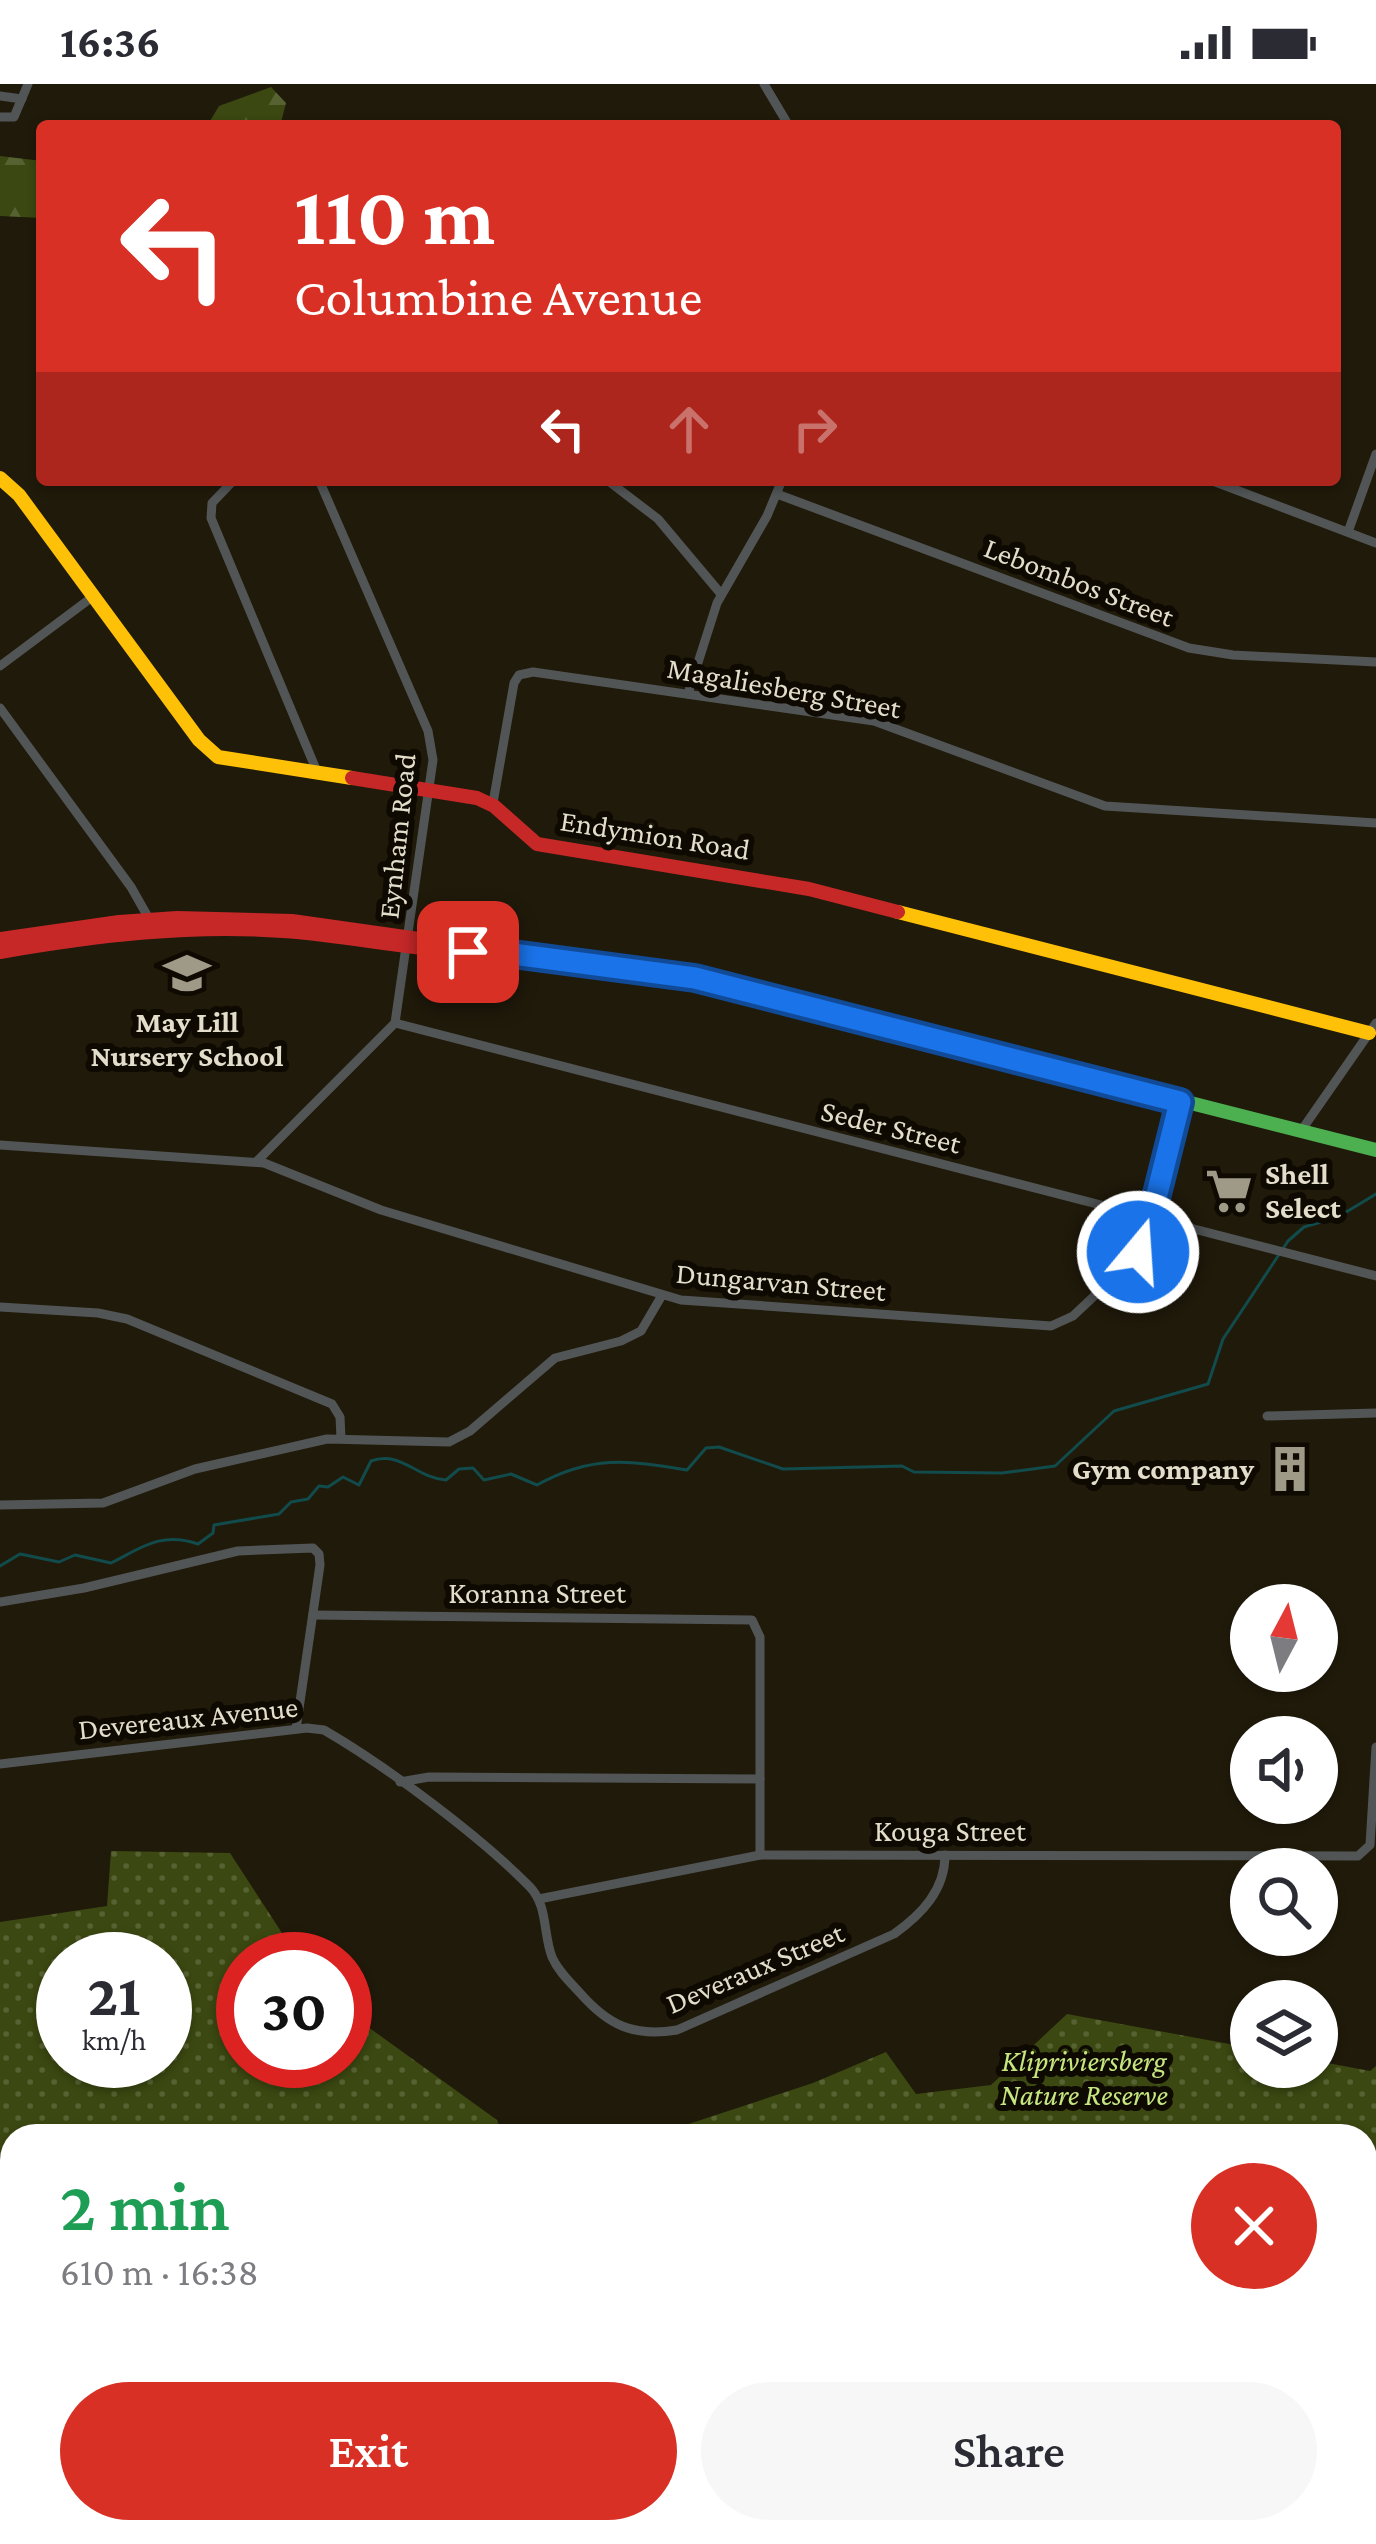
<!DOCTYPE html>
<html lang="en">
<head>
<meta charset="utf-8">
<style>
  :root { --surface:#fff; --page:#f7f7f7; --text:#2b2b33; --muted:#7c7c81; --accent:#d93025 }
  body { margin:0; font-family:"Crimson Pro",serif; background:var(--page); color:var(--text); height:100vh; display:flex; flex-direction:column; font-size:45px; white-space:nowrap }
  * { box-sizing:border-box; margin:0 }
  p { font-size:39px; color:var(--muted) }
  .icon { flex:none; width:66px; height:66px; fill:none; stroke:currentColor; stroke-width:2; stroke-linecap:round; stroke-linejoin:round }
  .map { position:relative; flex:1; overflow:hidden }
  .sheet { position:absolute; left:0px; top:2040px; width:1377px; height:420px; display:flex; flex-direction:column; background:var(--surface); border-radius:36px 36px 0 0; box-shadow:0 3px 9px #0004 }
  .sheet>* { flex:none }
  .top-card { position:absolute; left:36px; top:36px; width:1305px; height:366px; border-radius:12px; box-shadow:0 3px 9px #0004; background:#d93025; color:#fff; overflow:hidden }
  .needle { width:78px; rotate:7deg }
  .controls { position:absolute; left:1230px; top:1500px; display:grid; gap:24px }
  .controls a { display:grid; place-items:center; width:108px; height:108px; border-radius:50%; background:var(--surface); box-shadow:0 3px 9px #0004; font-size:60px }
  .speed { position:absolute; left:36px; top:1848px; display:flex; gap:24px; font-size:60px; font-weight:700; text-align:center }
  .speed>* { display:grid; place-content:center; width:156px; height:156px; border-radius:50%; background:var(--surface); box-shadow:0 3px 9px #0004; line-height:1 }
  .speed small { font-size:30px; font-weight:400 }
  .speed .limit { border:18px solid #d22; background:#fff; color:#111 }
  .pin { position:absolute; display:grid; place-items:center; width:102px; height:102px; color:#fff; margin:-51px; border-radius:24px; box-shadow:0 6px 18px #0006 }
  .me { position:absolute; width:132px; margin:-66px; rotate:18deg; stroke-linejoin:round; filter:drop-shadow(0 0 9px #0008) }
  .turn { display:flex; align-items:center; gap:42px; height:252px; padding:0 60px; font-size:54px }
  .turn .icon { width:156px; height:156px; stroke-width:2.5 }
  .turn b { display:block; font-size:84px; line-height:102px }
  .lanes { display:flex; align-items:center; height:114px; padding:0 60px; background:#0003; justify-content:center; gap:60px; direction:ltr }
  .lanes .off { opacity:.35 }
  .round { display:grid; place-items:center; flex:none; width:126px; height:126px; border-radius:63px; background:var(--page) }
  .head { display:flex; align-items:center; justify-content:space-between; height:204px; padding:0 60px }
  h1 { font-size:72px; font-weight:600; line-height:90px; color:#1e9e55 }
  .button { display:flex; gap:24px; margin-top:auto; padding:24px 60px }
  .button a { flex:1; height:138px; border-radius:72px; background:var(--accent); color:#fff; font-size:48px; font-weight:600; line-height:138px; text-align:center }
  .button a+a { background:var(--page); color:var(--text) }
  .status { display:flex; justify-content:space-between; align-items:center; height:84px; padding:0 60px; background:var(--surface); direction:ltr }
  .status svg { height:33px; fill:currentColor }
  .map>svg:first-child { display:block }
</style>
</head>
<body>
<div class="status"><b>16:36</b><svg viewBox="0 0 49 12"><path d="M0 12V9h3v3zM5 12V6h3v6zM10 12V3h3v9zM15 12V0h3v12zM26 1h20v11H26zM47 4h2v5h-2z"/></svg></div>
<div class="map">
<svg width="1376" height="2460" viewBox="0 0 1376 2460">
  <defs>
    <pattern id="forest-firs" width="22" height="20" patternUnits="userSpaceOnUse" patternTransform="scale(3)"><rect width="22" height="20" fill="#3b4811"/><path d="M5 1l3.5 6h-7zM16 11l3.5 6h-7z" fill="#576232"/></pattern>
    <pattern id="park-dots" width="8" height="8" patternUnits="userSpaceOnUse" patternTransform="scale(3)"><rect width="8" height="8" fill="#3b4811"/><path d="M2 2h.1M6 6h.1" fill="none" stroke="#576232" stroke-width="1.8" stroke-linecap="round"/></pattern>
  </defs>
  <rect width="100%" height="100%" fill="#201a0a"/>
  <g fill="url(#forest-firs)">
    <path d="M271,3L286,19L280,42H207L219,22Z"/>
    <path d="M0,72L42,77V134L0,132Z"/>
  </g>
  <path fill="url(#park-dots)" fill-rule="evenodd" d="M111,1767L230,1769L295,1869L307,1875H243V1977H345V1895L365,1905L364,1940L497,2036L503,2052H12V2448H1365V2052H652L813,1999L886,1968L916,2010L991,2001L1067,1930L1251,1964V1983H1317V1977L1370,1987L1376,1982V2460H0V1838L107,1822ZM63,1875H165V1977H63Z"/>
  <g fill="none" stroke-linecap="round" stroke-linejoin="round">
    <path stroke="#114b4b" stroke-width="3" d="M0,1482L20,1470L59,1478L75,1471L111,1479C141,1464 161,1447 198,1460L213,1449L214,1441L279,1430L291,1418L308,1415L319,1402L328,1403L343,1393L359,1401L371,1377C401,1366 416,1394 446,1396L459,1385L473,1384L484,1396L511,1390L537,1401C591,1371 628,1376 687,1386L706,1364L719,1363L783,1385L902,1382L914,1388L1002,1389L1055,1382L1114,1327L1208,1300L1223,1255L1288,1157L1304,1143L1338,1133L1376,1110"/>
    <g stroke="#525556" stroke-width="9">
      <path d="M764,0L789,42"/>
      <path d="M0,12L22,15"/>
      <path d="M0,33H14L28,0"/>
      <path d="M234,396L212,419L211,434L318,690"/>
      <path d="M607,396L658,435L721,510"/>
      <path d="M1210,396L1376,459"/>
      <path d="M777,410L1189,564L1233,571L1376,578"/>
      <path d="M1348,448L1376,370"/>
      <path d="M0,582L95,511"/>
      <path d="M688,610L717,519L767,432L782,396"/>
      <path d="M0,624L131,803L152,840"/>
      <path d="M493,719L514,599L519,591L533,588L874,637L1105,722L1376,739"/>
      <path d="M395,939L1376,1192"/>
      <path d="M1301,1047L1376,939"/>
      <path d="M0,1061L264,1079L381,1126L681,1216L1051,1242L1073,1232L1126,1182L1142,1162L1180,1018"/>
      <path d="M256,1078L395,939L433,676L428,647L319,396"/>
      <path d="M0,1223L98,1229L127,1235L332,1320L340,1333L341,1354"/>
      <path d="M1267,1332L1376,1329"/>
      <path d="M0,1421L103,1419L195,1385L327,1355L449,1358L470,1347L555,1274L621,1257L641,1247L661,1213"/>
      <path d="M0,1518L84,1504L238,1467L313,1464L319,1470L320,1481L296,1645"/>
      <path d="M313,1531L752,1536L760,1553V1771"/>
      <path d="M0,1680L307,1644L324,1646C386,1682 480,1752 530,1803C548,1822 543,1850 552,1873C558,1887 570,1898 580,1909C609,1942 634,1953 677,1946L894,1850C922,1830 945,1806 945,1771"/>
      <path d="M400,1698L429,1693L760,1695"/>
      <path d="M539,1815L760,1771L1358,1772L1370,1761L1376,1663"/>
    </g>
    <path stroke="#4caf50" stroke-width="14" d="M800,920L1376,1066"/>
    <g stroke="#ffc107" stroke-width="14">
      <path d="M0,394L19,411L199,656L218,673L352,694"/>
      <path d="M898,828L1369,949"/>
    </g>
    <g stroke="#c62828" stroke-width="14">
      <path d="M352,694L477,714L494,722L537,760L809,805L898,828"/>
      <path d="M0,855L119,838L177,834L292,837L695,894L800,920"/>
      <path d="M0,868C94,852 188,840 283,847C345,851 405,865 466,868"/>
    </g>
  </g>
  <g fill="none" stroke-linecap="round" stroke-linejoin="round">
    <defs>
      <path id="route" d="M468,868L474,865L695,894L1180,1018L1151,1134L1138,1168"/>
    </defs>
    <use href="#route" stroke="#114b97" stroke-width="30"/>
    <use href="#route" stroke="#1a73e8" stroke-width="21"/>
  </g>
  <defs>
    <symbol id="school-bare" viewBox="-9 -9 18 18"><path d="M0-5L7-2L0 1L-7-2ZM-4 1L0 2.5L4 1V4Q0 6-4 4Z" fill="#9f9987" stroke="#0e0901" stroke-width="2.5" paint-order="stroke"/></symbol>
    <symbol id="supermarket-bare" viewBox="-9 -9 18 18"><path d="M-6-5.5h2.5l.6 2H6L4.5 2H-2.5L-4.4-4H-6ZM-1.5 3.2a1.3 1.3 0 1 0 .1 0ZM3 3.2a1.3 1.3 0 1 0 .1 0Z" fill="#9f9987" stroke="#0e0901" stroke-width="2.5" paint-order="stroke"/></symbol>
    <symbol id="building-bare" viewBox="-9 -9 18 18"><path d="M-4-6H4V6H1V3H-1V6H-4ZM-2.5-4.3h1.7v1.8h-1.7ZM.8-4.3h1.7v1.8H.8ZM-2.5-1h1.7V.8h-1.7ZM.8-1h1.7V.8H.8Z" fill="#9f9987" stroke="#0e0901" stroke-width="2.5" paint-order="stroke"/></symbol>
  </defs>
  <g fill-rule="evenodd">
    <use href="#school-bare" x="154" y="856" width="66" height="66"/>
    <use href="#supermarket-bare" x="1196" y="1074" width="66" height="66"/>
    <use href="#building-bare" x="1257" y="1352" width="66" height="66"/>
  </g>
  <g text-anchor="middle" stroke-width="12" stroke-linejoin="round" paint-order="stroke">
    <g font-size="30" fill="#e3ddcb" stroke="#0e0901">
      <text transform="translate(1079 498) rotate(21)" y="10">Lebombos Street</text>
      <text transform="translate(784 604) rotate(10)" y="10">Magaliesberg Street</text>
      <text transform="translate(655 751) rotate(9)" y="10">Endymion Road</text>
      <text transform="translate(397 752) rotate(-84)" y="10">Eynham Road</text>
      <text transform="translate(891 1043) rotate(14)" y="10">Seder Street</text>
      <text transform="translate(781 1198) rotate(5)" y="10">Dungarvan Street</text>
      <text x="537" y="1519">Koranna Street</text>
      <text transform="translate(188 1634) rotate(-6)" y="10">Devereaux Avenue</text>
      <text x="950" y="1757">Kouga Street</text>
      <text transform="translate(755 1884) rotate(-23)" y="10">Deveraux Street</text>
    </g>
    <g font-size="30" font-weight="bold" fill="#e3ddcb" stroke="#0e0901">
      <text x="187" y="948">May Lill<tspan x="187" dy="34">Nursery School</tspan></text>
      <text x="1265" y="1100" text-anchor="start">Shell<tspan x="1265" dy="34">Select</tspan></text>
      <text x="1254" y="1395" text-anchor="end">Gym company</text>
    </g>
    <g font-size="30" font-style="italic" fill="#c6e680" stroke="#0e0901">
      <text x="1084" y="1987">Klipriviersberg<tspan x="1084" dy="34">Nature Reserve</tspan></text>
    </g>
  </g>
</svg>
<div class="controls">
<a><svg class="needle" viewBox="-14 -14 28 28"><path d="M0-13l5 13h-10z" fill="#e53935"/><path d="M0 13l5-13h-10z" fill="#7c7c81"/></svg></a>
<a><svg class="icon" aria-label="sound" viewBox="0 0 24 24"><path d="M4 9h4l5-4v14l-5-4H4zM17 9q2 3 0 6"/></svg></a>
<a><svg class="icon" aria-label="search" viewBox="0 0 24 24"><circle cx="10" cy="10" r="6"/><path d="M15 15l6 6"/></svg></a>
<a><svg class="icon" aria-label="layers" viewBox="0 0 24 24"><path d="M12 4l9 5-9 5-9-5zM3 14l9 5 9-5"/></svg></a>
</div>
<div class="speed"><div>21<small>km/h</small></div><div class="limit">30</div></div>
<div class="pin" style="left:468px;top:868px;background:#d93025"><svg class="icon" aria-label="arrive" viewBox="0 0 24 24"><path d="M6 21V4h12l-3 4 3 4H6"/></svg></div>
<svg class="me" style="left:1138px;top:1168px" viewBox="-20 -20 40 40"><circle r="17" fill="#1a73e8" stroke="#fff" stroke-width="3"/><path d="M0-11L8 9 0 5-8 9z" fill="#fff"/></svg>
<div class="top-card">
<div class="turn"><svg class="icon" aria-label="left" viewBox="0 0 24 24"><path d="M17 20v-9H6M10 6l-5 5 5 5"/></svg><div><b>110 m</b>Columbine Avenue</div></div>
<div class="lanes"><svg class="icon" aria-label="left" viewBox="0 0 24 24"><path d="M17 20v-9H6M10 6l-5 5 5 5"/></svg><svg class="icon off" aria-label="ahead" viewBox="0 0 24 24"><path d="M12 20V5M6 11l6-6 6 6"/></svg><svg class="icon off" aria-label="right" viewBox="0 0 24 24"><path d="M7 20v-9h11M14 6l5 5-5 5"/></svg></div>
</div>
<section class="sheet">
<div class="head"><div><h1>2 min</h1><p>610 m · 16:38</p></div><a class="round" style="background:#d93025;color:#fff"><svg class="icon" aria-label="close" viewBox="0 0 24 24"><path d="M6 6l12 12M18 6L6 18"/></svg></a></div>
<div class="button"><a>Exit</a><a>Share</a></div>
</section>
</div>
</body>
</html>
